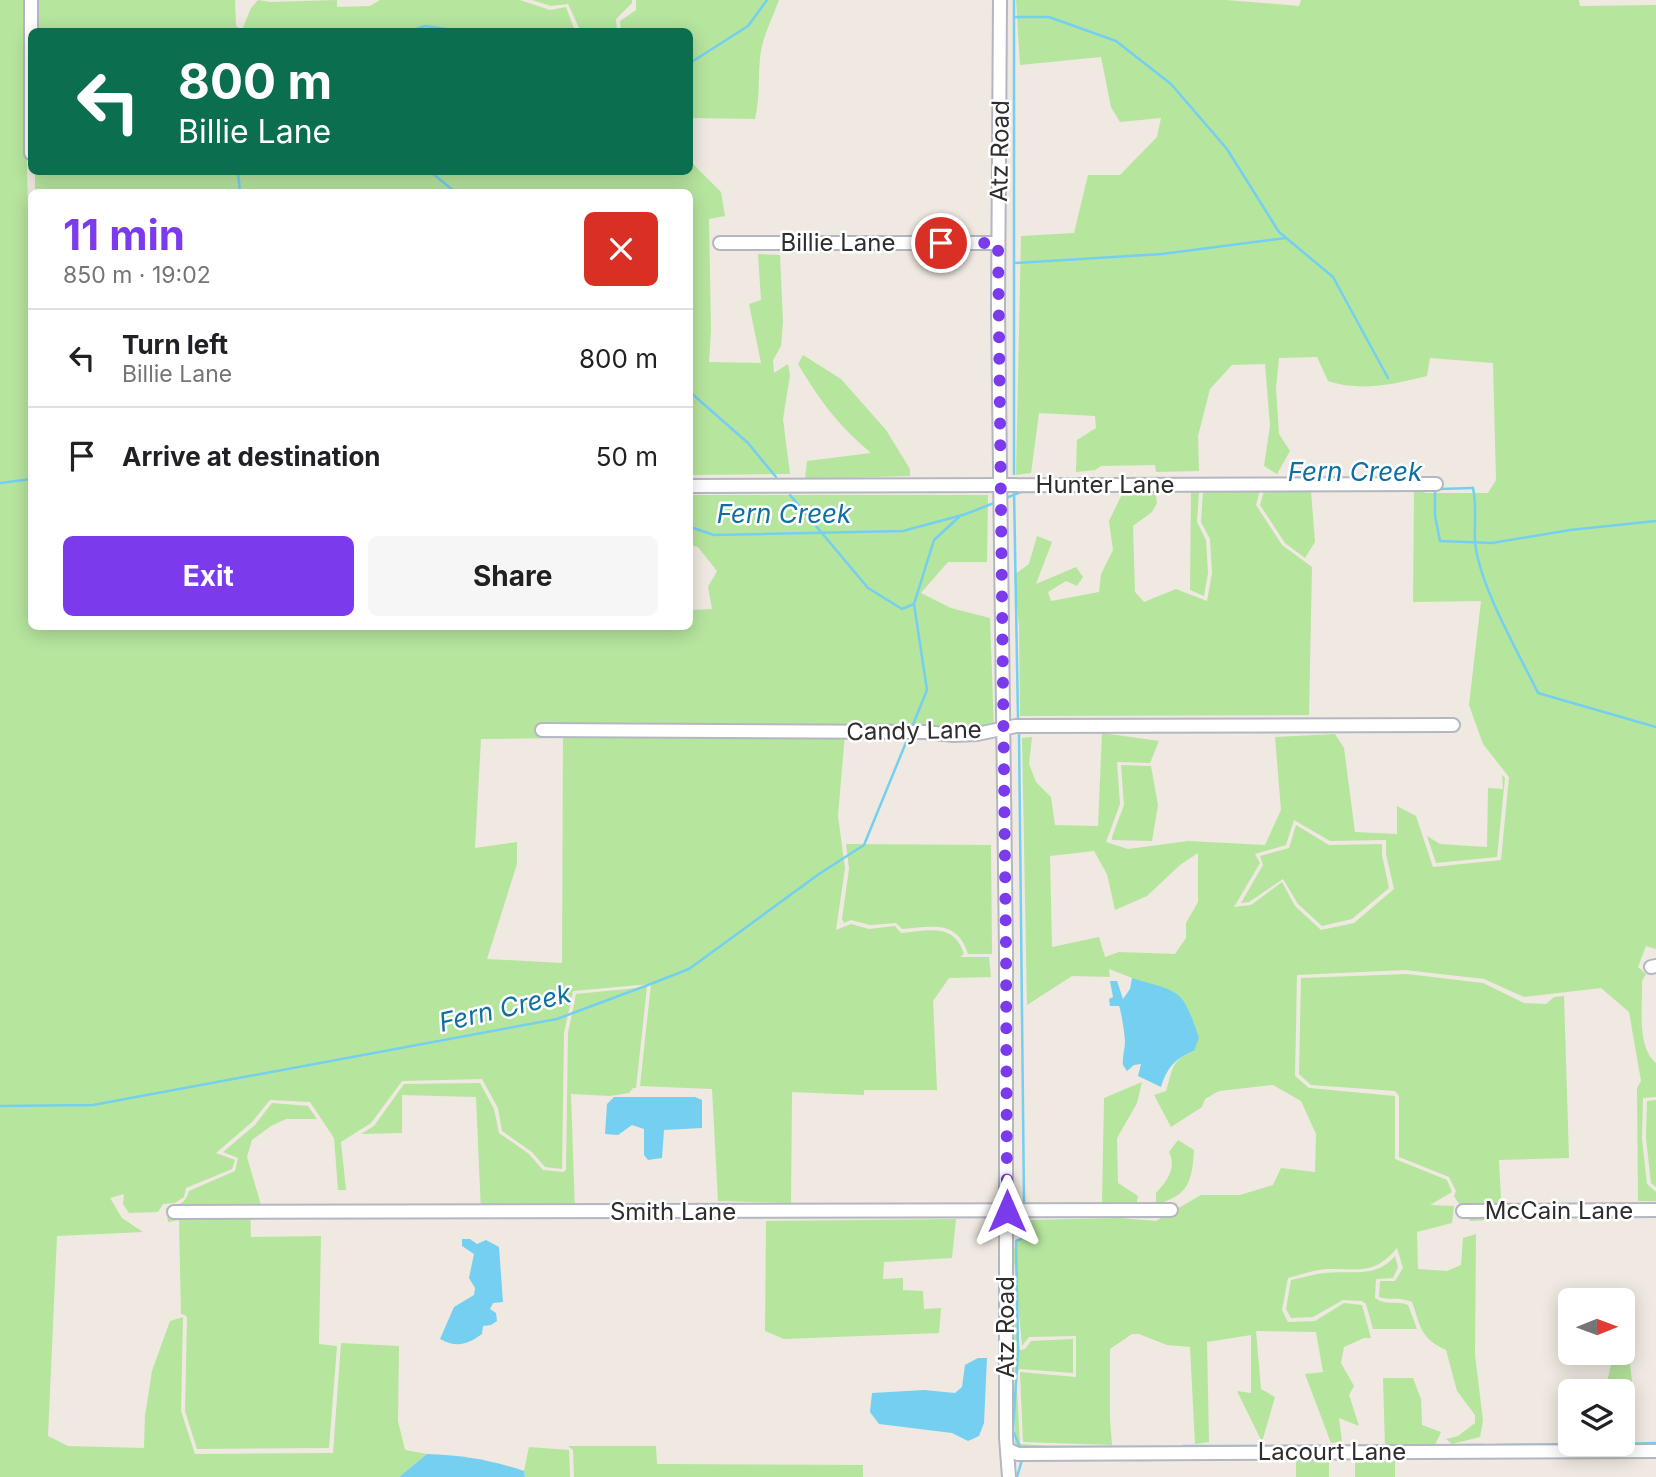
<!DOCTYPE html>
<html lang="en">
<head>
<meta charset="utf-8">
<style>
  :root { --surface:#fff; --page:#f6f6f6; --text:#202124; --muted:#757577; --line:#e0e0e0; --accent:#7c3aed }
  body { margin:0; font-family:Inter,sans-serif; background:var(--page); color:var(--text); height:100vh; display:flex; flex-direction:column; font-size:26px; white-space:nowrap }
  * { box-sizing:border-box; margin:0 }
  p { font-size:23px; color:var(--muted) }
  .icon { flex:none; width:38px; height:38px; fill:none; stroke:currentColor; stroke-width:2; stroke-linecap:round; stroke-linejoin:round }
  .map { position:relative; flex:1; overflow:hidden }
  .panel { position:absolute; left:28px; top:189px; width:665px; height:441px; display:flex; flex-direction:column; background:var(--surface); border-radius:10px; box-shadow:0 4px 18px #0003 }
  .panel>* { flex:none }
  .top-card { position:absolute; left:28px; top:28px; width:665px; height:147px; border-radius:10px; box-shadow:0 4px 18px #0003; background:#0b6e4f; color:#fff; overflow:hidden }
  .needle { width:46px; rotate:89deg }
  .buttons { position:absolute; left:1558px; top:1288px; display:grid; gap:14px }
  .buttons a { display:grid; place-items:center; width:77px; height:77px; border-radius:10px; background:var(--surface); box-shadow:0 4px 18px #0003; font-size:35px }
  .pin { position:absolute; display:grid; place-items:center; width:60px; height:60px; color:#fff; margin:-30px; border:4px solid #fff; border-radius:50%; box-shadow:0 2px 7px #0007 }
  .me { position:absolute; width:77px; margin:-38px; rotate:0deg; stroke-linejoin:round; filter:drop-shadow(0 0 5px #0008) }
  .turn { display:flex; align-items:center; gap:24px; height:147px; padding:0 35px; font-size:32px }
  .turn .icon { width:91px; height:91px; stroke-width:2.5 }
  .turn b { display:block; font-size:49px; line-height:60px }
  .round { display:grid; place-items:center; flex:none; width:74px; height:74px; border-radius:10px; background:var(--page) }
  .headline { display:flex; align-items:center; justify-content:space-between; height:119px; padding:0 35px }
  h1 { font-size:42px; font-weight:700; line-height:52px; color:var(--accent) }
  .cta { display:flex; gap:14px; margin-top:auto; padding:14px 35px }
  .cta a { flex:1; height:80px; border-radius:10px; background:var(--accent); color:#fff; font-size:28px; font-weight:700; line-height:80px; text-align:center }
  .cta a+a { background:var(--page); color:var(--text) }
  ul { padding:0; list-style:none }
  li { display:flex; align-items:center; gap:21px; height:98px; padding:0 35px; border-top:2px solid var(--line) }
  li div { flex:1 }
  li b { display:block; font-size:26px }
  li em { font-style:normal }
  .map>svg:first-child { display:block }
</style>
</head>
<body>
<div class="map">
<svg width="1656" height="1477" viewBox="0 0 1656 1477">
  <rect width="100%" height="100%" fill="#efe9e1"/>
  <g fill="#b6e59e" fill-rule="evenodd">
    <path d="M0,0H27L25,93L32,359V626H690V610L712,609L708,587L717,571L698,547L690,545V505L692,495H988L987,562H948L921,593L951,608L990,618L994,730L845,733L838,816L845,868L836,930L851,924L869,929L895,926L901,933C927,931 954,922 964,954L960,957H989L991,977L949,978L933,1001L937,1090H864V1095L792,1092L791,1203L718,1201L712,1089L640,1086L651,984L573,991L564,1033L562,1169L545,1167L532,1152L502,1131L498,1108L482,1079L402,1081L371,1123L341,1142L346,1190H338L334,1138L310,1102L270,1100L252,1122L216,1153L235,1160L232,1169L186,1188L184,1197L175,1203L163,1204L158,1212L129,1213L123,1204L124,1194L110,1198L122,1218L143,1232L57,1236L48,1436L68,1446L144,1448L145,1416L152,1371L170,1321L183,1317L181,1411L195,1454L333,1453L341,1343L399,1346L398,1421L405,1450L427,1454L399,1477H0ZM563,738L562,963L487,959L517,864V842L475,848L481,739Z"/>
    <path d="M33,0H235L236,26L242,30L251,8L258,0L270,2L337,0V7L370,6L380,0H520L550,10L566,7L575,31H33Z"/>
    <path d="M532,0H632V3L616,19L617,31L581,32L568,4L551,6Z"/>
    <path d="M636,0H779C772,19 762,37 760,58C758,79 760,98 755,119L690,118V32L621,31L620,21L636,10Z"/>
    <path d="M1016,0H1226L1299,6L1301,0H1579L1580,6L1656,5V949L1646,946L1638,967L1646,974L1642,981C1643,1006 1636,1046 1656,1063V1097L1643,1098L1642,1139L1647,1184L1656,1192V1201H1638L1637,1088L1641,1081L1629,1012L1601,988L1524,997L1484,979L1405,970L1297,975L1295,1076L1309,1088L1395,1096V1159L1447,1180L1452,1192L1430,1205L1454,1206L1452,1223L1417,1232L1418,1269L1447,1271L1461,1265L1463,1238L1476,1234L1475,1354L1483,1421L1480,1437L1452,1444L1446,1439L1458,1436L1475,1423V1415L1457,1391L1446,1350C1420,1338 1421,1327 1412,1302C1396,1296 1393,1301 1379,1297L1380,1281H1395L1403,1268L1397,1248C1373,1276 1359,1268 1326,1269C1313,1270 1300,1275 1288,1278L1282,1310L1288,1322L1315,1321L1344,1303L1362,1305L1371,1338H1364L1344,1347L1341,1363L1354,1386L1349,1395L1359,1426L1339,1418L1342,1442L1331,1443L1305,1374L1323,1372L1316,1332L1256,1331L1261,1389L1275,1397L1262,1442L1237,1391L1251,1393V1335L1207,1342L1209,1442L1195,1444L1190,1347L1167,1345L1139,1334H1132L1110,1349V1420L1112,1445L1023,1442L1020,1372L1076,1377V1336L1029,1337L1022,1346L1013,1251L1030,1220L1120,1218L1156,1221L1201,1195H1240L1273,1185L1281,1168L1315,1172L1316,1134L1301,1101L1273,1085L1219,1091L1205,1099L1202,1107L1171,1127L1154,1095L1166,1091C1173,1070 1170,1060 1194,1051L1145,983L1109,969L1110,977L1072,976L1027,1005L1022,738L1032,737L1029,764L1036,782L1051,797L1055,825L1098,826L1102,733L1159,741L1150,763L1117,762L1120,804L1106,842L1128,849L1188,841L1265,845L1281,810L1275,737L1335,734L1344,748L1355,832L1397,834V806L1416,816L1433,867L1501,860L1509,777L1483,744L1469,705L1481,601L1413,602L1414,489L1426,493H1488L1496,480L1493,363L1430,358L1427,376C1394,384 1361,392 1328,381L1317,357L1279,358L1276,388L1279,434L1290,451L1277,474L1264,466L1270,426L1265,364L1232,365L1210,389L1198,436L1199,471L1156,472L1155,465L1101,466L1095,470L1076,472L1077,440L1096,428L1095,416L1039,413L1031,473L1016,475L1021,236L1074,233L1088,175H1120L1157,137L1161,118L1120,122L1111,107L1101,57L1020,65ZM1294,820L1330,841L1386,840V854L1394,889L1354,923L1321,930L1295,906L1282,882L1251,905L1234,907L1260,863L1255,854L1286,845ZM1094,851L1107,874L1115,910L1147,896L1180,865L1198,853V902L1186,923V938L1175,954L1119,952L1105,957L1099,937L1052,947L1050,856Z"/>
    <path d="M690,164H693L721,192L725,216L709,219L711,331L709,362L761,363L749,304L761,300L758,254L780,255L783,322L781,346L773,360L774,373L788,364L790,375L783,419L790,474L690,475V192H35V172H690Z"/>
    <path d="M803,355L841,379L886,430L910,469V476L805,479L807,461L871,453C838,425 820,401 798,364Z"/>
    <path d="M1124,490H1155L1157,503L1152,512L1133,526L1135,592L1144,602L1176,589L1207,601L1212,573L1210,539L1201,522L1203,490H1260L1256,505L1282,545L1312,567L1309,715L1020,716L1019,626L1014,575L1029,564L1037,536L1052,542L1036,584L1076,567L1083,577L1077,586L1066,581L1048,592L1051,601L1099,592L1101,574L1113,550L1109,521Z"/>
    <path d="M1191,491H1199L1197,522L1206,540L1208,573L1204,596L1190,590Z"/>
    <path d="M1264,491H1311L1315,542L1305,558L1285,543L1260,505Z"/>
    <path d="M1121,765L1151,766L1158,805L1152,841L1112,840V837L1124,805Z"/>
    <path d="M1502,775L1505,778L1497,857L1436,863L1427,836L1440,844L1487,847L1488,788L1503,789Z"/>
    <path d="M1296,825L1329,845L1382,844V855L1389,888L1352,919L1322,926L1298,904L1283,879L1249,902L1241,903L1263,865L1260,856L1289,848Z"/>
    <path d="M846,844L991,845L992,954H968C957,919 932,927 902,929L896,923L870,925L851,920L844,923L842,919L849,869Z"/>
    <path d="M1407,974L1483,983L1524,1003L1546,1004L1554,997L1564,996L1569,1158L1499,1160L1502,1219L1470,1221L1454,1196L1456,1191L1449,1177L1399,1157V1096L1395,1091L1311,1085L1299,1074L1301,978Z"/>
    <path d="M647,987L636,1088H633L629,1093L610,1096L571,1094L575,1212H481L476,1097L402,1095V1133L361,1134L374,1126L404,1084L480,1083L494,1109L499,1133L529,1154L543,1170L564,1172L566,1169L568,1033L576,994Z"/>
    <path d="M1142,1082L1137,1103L1117,1138L1118,1183L1138,1196L1136,1206L1102,1205L1104,1098Z"/>
    <path d="M1656,1100V1187L1651,1183L1646,1138L1647,1101Z"/>
    <path d="M272,1103L308,1106L317,1119H286L271,1126L252,1140L247,1157L261,1205H250L251,1237L321,1236L319,1344L337,1346L329,1448L197,1449L185,1411L187,1318L185,1315L181,1314L179,1220L168,1222L166,1208C178,1206 186,1203 189,1191L235,1171L238,1158L223,1152L255,1125Z"/>
    <path d="M1178,1140L1194,1150C1192,1181 1189,1196 1156,1204V1193C1167,1181 1177,1168 1169,1152Z"/>
    <path d="M956,1219L952,1258L884,1262L883,1279L903,1278V1290L923,1291L924,1309L941,1308L939,1333L784,1339L765,1331L766,1221Z"/>
    <path d="M1395,1256L1398,1267L1393,1278L1376,1279L1375,1298C1386,1306 1396,1300 1408,1305L1417,1329H1373L1366,1304L1362,1301L1343,1300L1313,1317L1291,1318L1286,1309L1291,1280C1302,1278 1313,1274 1324,1273C1350,1270 1376,1279 1395,1256Z"/>
    <path d="M1014,1309L1020,1350L1025,1349L1031,1341L1073,1339V1373L1020,1369L1016,1372L1020,1444L1063,1447L1015,1448Z"/>
    <path d="M1620,1357L1630,1363L1632,1382L1622,1409V1391H1605L1611,1365Z"/>
    <path d="M1383,1378H1413L1421,1399L1422,1425L1441,1432L1435,1445L1385,1447Z"/>
    <path d="M568,1446H656L657,1464L863,1465V1477H574L573,1450Z"/>
    <path d="M529,1447L569,1450L570,1477H525L524,1471Z"/>
    <path d="M1296,1460L1329,1461V1477H1296Z"/>
    <rect x="1355" y="1461" width="40" height="16"/>
  </g>
  <g fill="#75cff0">
    <path d="M1132,978C1182,993 1182,988 1199,1038L1194,1051C1175,1058 1167,1068 1161,1087L1138,1076L1141,1064L1134,1065L1127,1071L1123,1065C1122,1057 1125,1049 1125,1041C1125,1037 1121,1009 1119,1006H1110L1109,999L1113,997L1110,981H1117L1123,999L1130,989Z"/>
    <path d="M614,1097H695L702,1100V1128L664,1130L662,1158L648,1160L644,1155V1129L632,1125L618,1135L605,1134L607,1104Z"/>
    <path d="M462,1239H470L477,1244L486,1240L499,1247L503,1302L493,1303L490,1309L496,1313L497,1321L491,1325L483,1326L482,1334C467,1345 456,1348 440,1339L454,1307L474,1295L475,1288L469,1278L474,1254L462,1246Z"/>
    <path d="M978,1358H987L984,1423L979,1436L968,1441L952,1433L879,1424L870,1412L872,1393L924,1390L955,1393L962,1387L965,1365Z"/>
    <path d="M427,1454C462,1455 491,1460 524,1471L525,1477H399Z"/>
  </g>
  <g fill="none" stroke-linecap="round" stroke-linejoin="round">
    <g stroke="#75cff0" stroke-width="2.5">
      <path d="M1014,17H1049L1116,41L1171,84L1227,149L1279,232L1333,277L1388,378"/>
      <path d="M407,32L425,26L468,32"/>
      <path d="M690,63L748,26L767,0"/>
      <path d="M238,172L240,192"/>
      <path d="M431,172L455,192"/>
      <path d="M1014,263L1162,254L1286,238"/>
      <path d="M690,392L748,443L776,477"/>
      <path d="M1014,474V0"/>
      <path d="M0,483L32,479"/>
      <path d="M1473,488C1477,506 1474,523 1475,542C1479,585 1518,652 1538,693L1656,727"/>
      <path d="M1435,489V516L1440,541L1492,543L1570,530L1656,521"/>
      <path d="M1439,489L1473,488"/>
      <path d="M1014,490L1018,719"/>
      <path d="M790,495L868,588L902,609L914,604"/>
      <path d="M1006,498L1023,491L1331,490"/>
      <path d="M690,527L714,535L903,531L966,514L994,503"/>
      <path d="M912,727L927,690L914,604L934,540L959,517"/>
      <path d="M1019,733L1024,1201"/>
      <path d="M0,1106L93,1105L557,1019L648,985L689,969L819,874L864,845L907,740"/>
      <path d="M1024,1218L1023,1238L1016,1241L1018,1350L1013,1431L1020,1447H1170"/>
      <path d="M1622,1444L1656,1443"/>
      <path d="M1497,1445L1572,1444"/>
      <path d="M1183,1446H1319"/>
      <path d="M1340,1446L1483,1445"/>
      <path d="M1135,1460L1216,1459"/>
      <path d="M1017,1477L1022,1460H1041"/>
    </g>
    <defs>
      <g id="minor">
        <path d="M31,0V153"/>
        <path d="M1000,0L998,309L1006,951V1438L1009,1477"/>
        <path d="M720,243H998"/>
        <path d="M690,486L1436,484"/>
        <path d="M542,730L925,732L953,735L977,734L1016,726L1453,725"/>
        <path d="M1651,967L1656,966"/>
        <path d="M1463,1211L1656,1210"/>
        <path d="M174,1212L1171,1210"/>
        <path d="M1009,1450L1018,1454L1656,1451"/>
      </g>
    </defs>
    <use href="#minor" stroke="#b4b7c1" stroke-width="16"/>
    <use href="#minor" stroke="#fff" stroke-width="12"/>
  </g>
  <g fill="none" stroke-linecap="round" stroke-linejoin="round">
    <path stroke="#7c3aed" stroke-width="12" stroke-dasharray="0 21.6" d="M941,243H998L1006,951L1007,1211"/>
  </g>
  <g text-anchor="middle" stroke-width="5" stroke-linejoin="round" paint-order="stroke">
    <g font-size="24" fill="#2e2e2e" stroke="#fff">
      <text transform="translate(1000 151) rotate(-89)" y="8">Atz Road</text>
      <text x="838" y="251">Billie Lane</text>
      <text x="1105" y="493">Hunter Lane</text>
      <text transform="translate(914 731) rotate(-1)" y="8">Candy Lane</text>
      <text x="1559" y="1219">McCain Lane</text>
      <text x="673" y="1220">Smith Lane</text>
      <text transform="translate(1006 1327) rotate(-90)" y="8">Atz Road</text>
      <text x="1332" y="1460">Lacourt Lane</text>
    </g>
    <g font-size="26" font-style="italic" fill="#0d6fa3" stroke="#fff">
      <text x="1355" y="481">Fern Creek</text>
      <text x="784" y="523">Fern Creek</text>
      <text transform="translate(505 1008) rotate(-13)" y="9">Fern Creek</text>
    </g>
  </g>
</svg>
<div class="buttons">
<a><svg class="needle" viewBox="-14 -14 28 28"><path d="M0-13l5 13h-10z" fill="#e53935"/><path d="M0 13l5-13h-10z" fill="#757577"/></svg></a>
<a><svg class="icon" aria-label="layers" viewBox="0 0 24 24"><path d="M12 4l9 5-9 5-9-5zM3 14l9 5 9-5"/></svg></a>
</div>
<div class="pin" style="left:941px;top:243px;background:#d93025"><svg class="icon" aria-label="arrive" viewBox="0 0 24 24"><path d="M6 21V4h12l-3 4 3 4H6"/></svg></div>
<svg class="me" style="left:1007px;top:1211px" viewBox="-20 -20 40 40"><path d="M0-17L14 15 0 8-14 15z" fill="#7c3aed" stroke="#fff" stroke-width="4"/></svg>
<div class="top-card">
<div class="turn"><svg class="icon" aria-label="left" viewBox="0 0 24 24"><path d="M17 20v-9H6M10 6l-5 5 5 5"/></svg><div><b>800 m</b>Billie Lane</div></div>
</div>
<section class="panel">
<div class="headline"><div><h1>11 min</h1><p>850 m · 19:02</p></div><a class="round" style="background:#d93025;color:#fff"><svg class="icon" aria-label="close" viewBox="0 0 24 24"><path d="M6 6l12 12M18 6L6 18"/></svg></a></div>
<ul>
<li><svg class="icon" aria-label="left" viewBox="0 0 24 24"><path d="M17 20v-9H6M10 6l-5 5 5 5"/></svg><div><b>Turn left</b><p>Billie Lane</p></div><em>800 m</em></li>
<li><svg class="icon" aria-label="arrive" viewBox="0 0 24 24"><path d="M6 21V4h12l-3 4 3 4H6"/></svg><div><b>Arrive at destination</b></div><em>50 m</em></li>
</ul>
<div class="cta"><a>Exit</a><a>Share</a></div>
</section>
</div>
</body>
</html>
